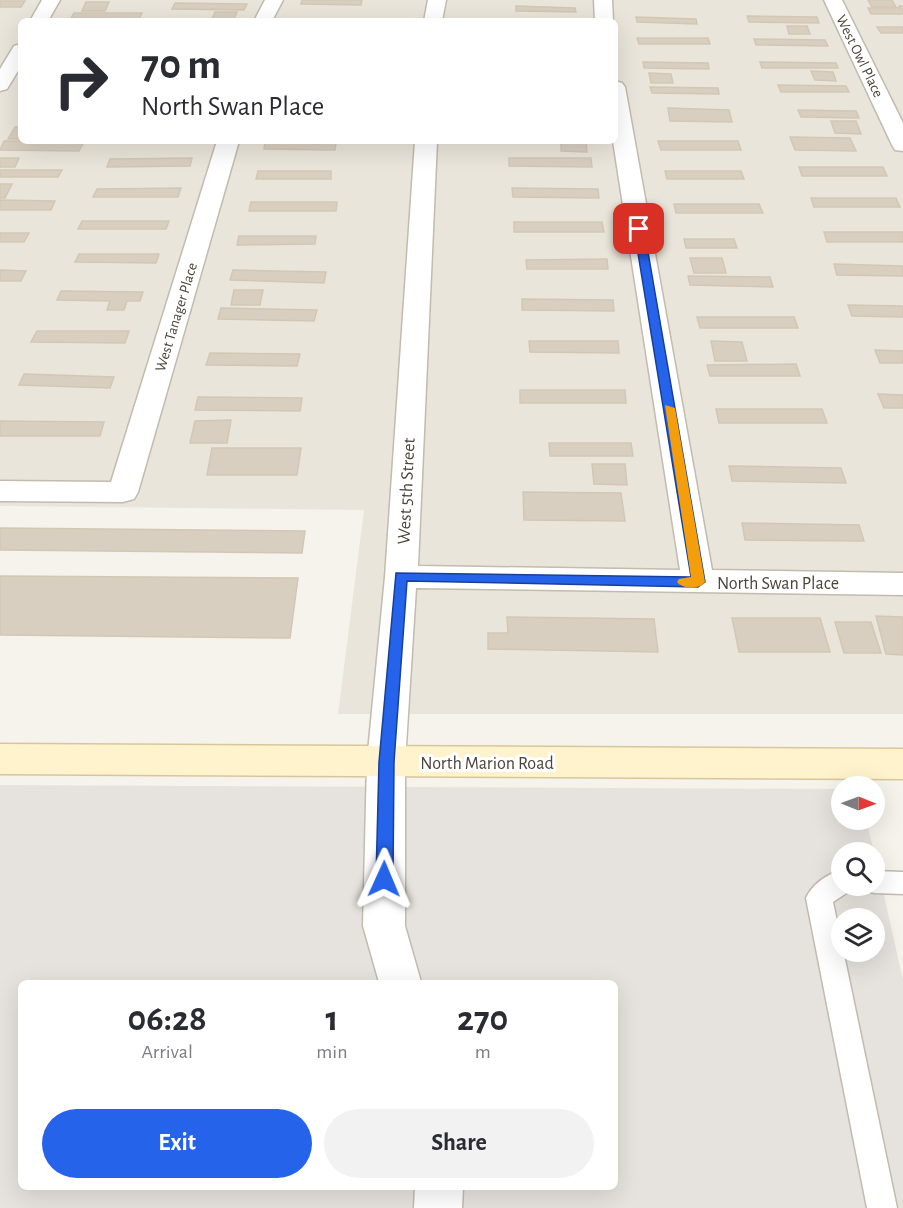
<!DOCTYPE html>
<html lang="en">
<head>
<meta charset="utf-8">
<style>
  :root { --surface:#fff; --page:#f2f2f3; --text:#2b2b33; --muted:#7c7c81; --accent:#2563eb }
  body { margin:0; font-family:"Alegreya Sans",sans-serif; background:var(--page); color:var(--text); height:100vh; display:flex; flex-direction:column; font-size:22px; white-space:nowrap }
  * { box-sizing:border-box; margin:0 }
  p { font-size:20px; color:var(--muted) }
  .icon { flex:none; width:33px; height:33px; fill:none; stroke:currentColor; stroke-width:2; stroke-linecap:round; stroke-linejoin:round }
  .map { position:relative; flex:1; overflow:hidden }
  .side { position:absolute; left:18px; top:980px; width:600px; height:210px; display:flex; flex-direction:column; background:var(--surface); border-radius:9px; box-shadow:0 6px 24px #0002 }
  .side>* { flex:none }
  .banner { position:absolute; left:18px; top:18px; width:600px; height:126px; border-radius:9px; box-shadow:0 6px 24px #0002; background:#fff; color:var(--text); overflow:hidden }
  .needle { width:39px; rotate:91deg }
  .tools { position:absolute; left:831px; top:776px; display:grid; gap:12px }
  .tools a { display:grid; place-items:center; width:54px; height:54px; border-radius:50%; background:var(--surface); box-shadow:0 6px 24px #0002; font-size:30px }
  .pin { position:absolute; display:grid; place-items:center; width:51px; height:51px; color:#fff; margin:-26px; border-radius:12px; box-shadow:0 3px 9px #0006 }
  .me { position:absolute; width:66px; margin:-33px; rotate:1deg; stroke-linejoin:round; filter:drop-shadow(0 0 4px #0008) }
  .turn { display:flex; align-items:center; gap:21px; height:126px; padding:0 24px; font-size:27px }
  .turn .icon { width:78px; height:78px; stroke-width:2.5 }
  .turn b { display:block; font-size:42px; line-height:51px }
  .eta { display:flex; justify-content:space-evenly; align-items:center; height:102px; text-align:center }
  .eta b { font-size:36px; font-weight:700; line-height:42px }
  .action { display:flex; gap:12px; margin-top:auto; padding:12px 24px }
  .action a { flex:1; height:69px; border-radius:36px; background:var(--accent); color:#fff; font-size:24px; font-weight:700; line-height:69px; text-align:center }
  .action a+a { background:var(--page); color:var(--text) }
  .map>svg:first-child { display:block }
</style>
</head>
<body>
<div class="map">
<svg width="903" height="1208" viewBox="0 0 903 1208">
  <rect width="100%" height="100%" fill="#f6f3ec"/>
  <path fill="#eae5da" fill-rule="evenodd" d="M0,0H903V714H338L364,510L0,506ZM21,21H615V141H21Z"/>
  <path fill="#e6e2dd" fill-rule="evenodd" d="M0,785L841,789L842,819H866L874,852H842V885H874L875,855L903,980V1208H0ZM842,918H874V951H842ZM21,982H615V1186H21Z"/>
  <g fill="#d8cfc1" stroke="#d3c7b4" stroke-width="1.5">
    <path d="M302,0H362L361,5L301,4Z"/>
    <path d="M868,0H892L896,7H872Z"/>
    <path d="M0,1H25L21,7H0Z"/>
    <path d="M86,2H109L105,11H82Z"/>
    <path d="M175,3L247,4L244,10L172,9Z"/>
    <path d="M516,6L575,8L576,12L516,11Z"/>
    <path d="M899,6H903V14H871L868,8H900Z"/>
    <path d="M215,12H237L233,21H211Z"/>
    <path d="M74,13H142L139,19L71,18Z"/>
    <path d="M747,16L817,17L819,23L749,22Z"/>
    <path d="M636,17L696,19L697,24L637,22Z"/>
    <path d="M787,26H807L810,34H789Z"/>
    <path d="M877,27H903V33H881Z"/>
    <path d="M637,38H708L710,44H639Z"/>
    <path d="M754,39L825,40L828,46L756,45Z"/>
    <path d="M643,62L708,63L709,69L644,68Z"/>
    <path d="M760,62L836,63L838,68H762Z"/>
    <path d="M811,71L833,72L836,81L815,80Z"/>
    <path d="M649,73L671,74L673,83H651Z"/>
    <path d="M778,85L846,86L849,92H781Z"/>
    <path d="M650,87L718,88L719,94L652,93Z"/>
    <path d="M668,108L729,110L732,122L670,121Z"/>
    <path d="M798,110L856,111L859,118L801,117Z"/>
    <path d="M831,121H856L861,134L835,133Z"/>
    <path d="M15,127H21V139H8Z"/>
    <path d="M790,137L850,138L856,151L795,150Z"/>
    <path d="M4,141L84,142L79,151L0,150Z"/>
    <path d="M561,141H586L587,152L561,151Z"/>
    <path d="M658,141H738L741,150H661Z"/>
    <path d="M265,142L336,143L335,150L264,149Z"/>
    <path d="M0,158H19L15,167H0Z"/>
    <path d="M192,158L190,166L107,167L110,159Z"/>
    <path d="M509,158H591L592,167L509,166Z"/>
    <path d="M799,167H883L887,176H802Z"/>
    <path d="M0,170H62L58,177H0Z"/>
    <path d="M258,171H331V179H256Z"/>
    <path d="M665,171H741L744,179H667Z"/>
    <path d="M0,184H12L5,198H0Z"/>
    <path d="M181,188L178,197H93L97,189Z"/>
    <path d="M512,188L598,189L599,198L513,197Z"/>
    <path d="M811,198H896L900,207H814Z"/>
    <path d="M0,200L55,201L51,210H0Z"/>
    <path d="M251,202H337L336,211H249Z"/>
    <path d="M674,204H759L763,213H676Z"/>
    <path d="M82,221H169L166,229H78Z"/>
    <path d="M514,222H602L604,232H514Z"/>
    <path d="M824,232H903V242H827Z"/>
    <path d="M0,233H29L24,242H0Z"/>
    <path d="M239,236H316L315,244L237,245Z"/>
    <path d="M684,239H734L737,248H686Z"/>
    <path d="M79,254H159L156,263L75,262Z"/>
    <path d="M690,258H722L726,273H694Z"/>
    <path d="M607,259L608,269H527L526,260Z"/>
    <path d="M834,264L903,266V276L837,275Z"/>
    <path d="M0,270L26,271L21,281H0Z"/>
    <path d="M233,270L326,272L324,283L230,280Z"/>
    <path d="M688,276L770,277L773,287L690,285Z"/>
    <path d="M234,290H263L260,305H231Z"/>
    <path d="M61,291L143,292L140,301H127L124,310H107L110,301L57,300Z"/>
    <path d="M522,299L613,300L614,311L522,310Z"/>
    <path d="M848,305L903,306V317L852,316Z"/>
    <path d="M221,308L317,310L314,321L218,319Z"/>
    <path d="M697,317H794L798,328H700Z"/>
    <path d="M37,331H129L125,343L31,342Z"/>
    <path d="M529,341H618L619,353L530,352Z"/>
    <path d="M711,341L742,342L747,361H715Z"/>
    <path d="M875,350L903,351V363H880Z"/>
    <path d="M210,353L300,354L297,366L206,365Z"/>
    <path d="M796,364L800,376H710L707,365Z"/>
    <path d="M24,374L114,377L110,388L19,385Z"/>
    <path d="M520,390H625L626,403H520Z"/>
    <path d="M878,394L903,395V408H884Z"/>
    <path d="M198,397L302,398L300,411L195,410Z"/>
    <path d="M716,409H822L827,423H719Z"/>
    <path d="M231,420L227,443H190L195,421Z"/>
    <path d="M0,421L104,422L100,436H0Z"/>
    <path d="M549,443H631L633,456H550Z"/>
    <path d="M212,448H301L297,475H207Z"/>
    <path d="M592,464H625L627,485L594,484Z"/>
    <path d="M729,466L841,468L846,483L732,481Z"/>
    <path d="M523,492L621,493L625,521L524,520Z"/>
    <path d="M742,523L859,525L864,541L745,540Z"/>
    <path d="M0,528L305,531L302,553L0,550Z"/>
    <path d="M0,576L298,578L290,638L0,635Z"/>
    <path d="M876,616L903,617V655L886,654Z"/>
    <path d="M507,617L654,619L658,652L488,649V633H508Z"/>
    <path d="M732,618H820L830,652H739Z"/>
    <path d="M835,622H871L881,653H844Z"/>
  </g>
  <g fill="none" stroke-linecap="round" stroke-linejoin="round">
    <defs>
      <g id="lane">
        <path d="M838,871H842V885H853L851,890L833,902L897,1208H867L806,898C812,885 825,876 838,871Z"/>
        <path d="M874,871L903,872V894L874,893L865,890L863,885H874Z"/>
      </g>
      <g id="street">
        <path d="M42,0H60L48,21H30Z"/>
        <path d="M265,0H283L272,21H254Z"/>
        <path d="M428,0H446L442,21H424Z"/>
        <path d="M594,0H612L613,21H595Z"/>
        <path d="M824,0H842L903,123V151L895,150L892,145Z"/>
        <path d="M21,44V66L7,89L0,91V69L14,46Z"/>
        <path d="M615,81L622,83L625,87L712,570L903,573V595L416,588L405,762V926L421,982H379L363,926L367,762L385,577L415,141H437L418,566L680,570L613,141Z"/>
        <path d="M217,141H239L138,492L134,499L123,502L0,501V481L111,482Z"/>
        <path d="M415,1186H463L462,1208H414Z"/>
      </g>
      <path id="secondary" d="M0,744L903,749V779L0,774Z"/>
    </defs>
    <use href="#lane" stroke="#c2bbae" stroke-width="3"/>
    <use href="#street" stroke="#c2bbae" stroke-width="3"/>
    <use href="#secondary" stroke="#d6c79b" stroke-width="3"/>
    <use href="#lane" fill="#fff" fill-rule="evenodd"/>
    <use href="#street" fill="#fff" fill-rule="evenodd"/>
    <use href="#secondary" fill="#fff3cd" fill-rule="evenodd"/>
  </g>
  <path fill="#2563eb" stroke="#184099" stroke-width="1.5" d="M639,226L644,229L705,582L698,587L407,581L394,762L393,879L390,884H379L376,879L379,762L396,573L691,577L634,229Z"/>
  <path fill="#f59e0b" d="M665,405L675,408L705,582C700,590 682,589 677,582L679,579L691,577Z"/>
  <g text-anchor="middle" stroke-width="6" stroke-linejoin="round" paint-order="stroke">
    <g font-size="15" fill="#4b4439" stroke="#fff">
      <text transform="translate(860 56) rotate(64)" y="5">West Owl Place</text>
      <text transform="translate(176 317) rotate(-73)" y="5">West Tanager Place</text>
    </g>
    <g font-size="18" fill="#4b4439" stroke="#fff">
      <text transform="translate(406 491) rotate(-87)" y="6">West 5th Street</text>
      <text x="778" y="589">North Swan Place</text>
      <text x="487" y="769">North Marion Road</text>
    </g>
  </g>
</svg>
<div class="tools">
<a><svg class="needle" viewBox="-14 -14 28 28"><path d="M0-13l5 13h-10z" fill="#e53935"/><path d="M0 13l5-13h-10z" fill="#7c7c81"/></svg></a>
<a><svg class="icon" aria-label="search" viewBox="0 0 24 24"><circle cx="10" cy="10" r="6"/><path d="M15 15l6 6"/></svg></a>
<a><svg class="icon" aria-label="layers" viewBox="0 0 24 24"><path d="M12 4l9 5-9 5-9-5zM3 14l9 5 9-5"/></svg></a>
</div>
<div class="pin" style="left:639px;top:229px;background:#d93025"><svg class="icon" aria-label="arrive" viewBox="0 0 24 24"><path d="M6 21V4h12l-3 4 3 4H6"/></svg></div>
<svg class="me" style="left:384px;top:879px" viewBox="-20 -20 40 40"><path d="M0-17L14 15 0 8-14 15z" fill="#2563eb" stroke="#fff" stroke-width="4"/></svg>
<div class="banner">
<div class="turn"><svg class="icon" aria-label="right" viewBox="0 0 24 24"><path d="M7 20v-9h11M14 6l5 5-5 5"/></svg><div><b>70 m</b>North Swan Place</div></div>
</div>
<section class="side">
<div class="eta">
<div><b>06:28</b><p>Arrival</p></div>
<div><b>1</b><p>min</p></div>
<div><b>270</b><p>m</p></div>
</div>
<div class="action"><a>Exit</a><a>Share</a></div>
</section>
</div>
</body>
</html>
